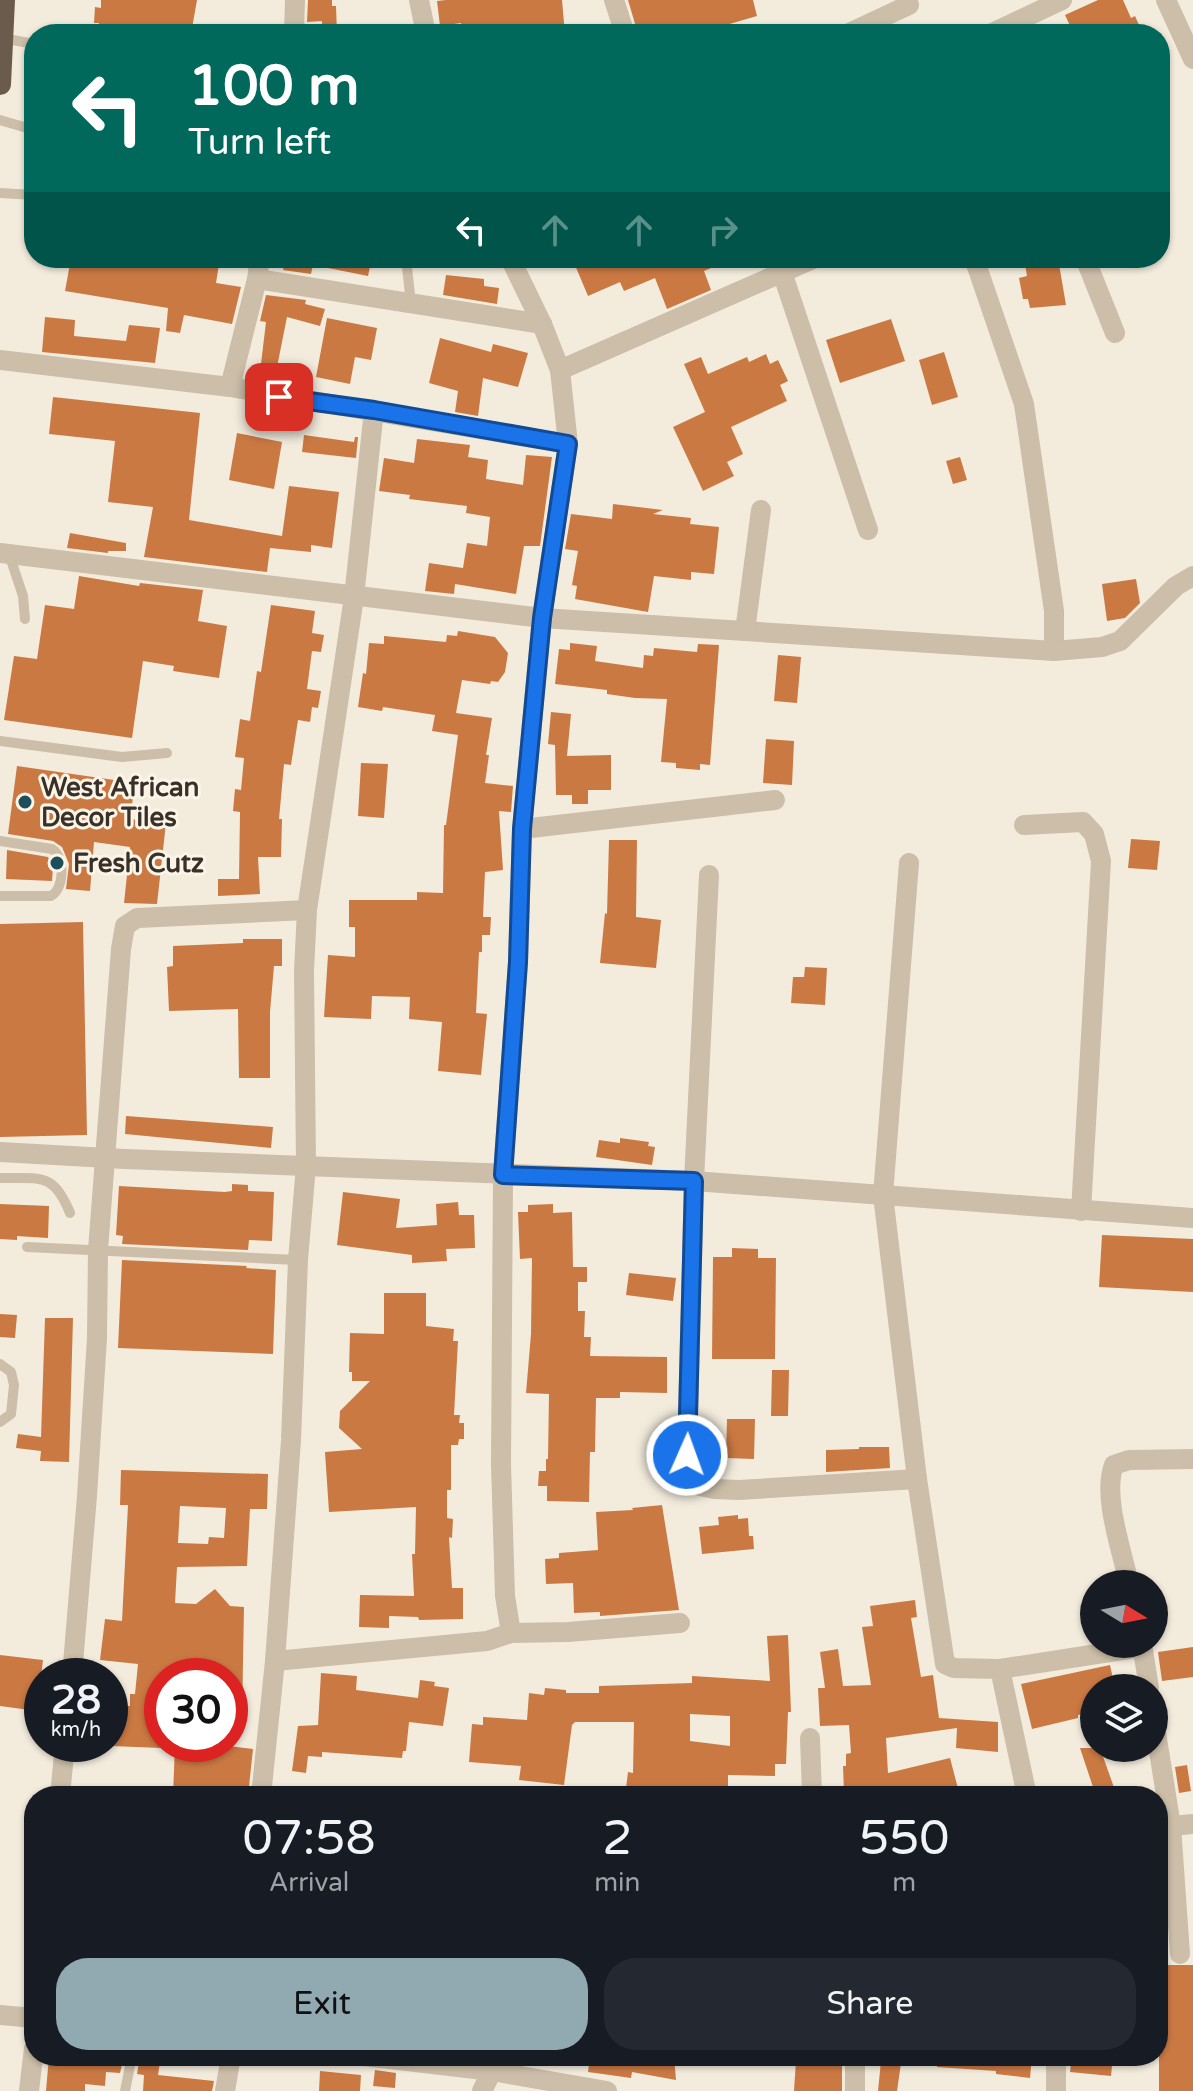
<!DOCTYPE html>
<html lang="en">
<head>
<meta charset="utf-8">
<style>
  :root { --surface:#171b24; --page:#242831; --text:#f1f3f6; --muted:#9ea1a6; --accent:#91a9b1 }
  body { margin:0; font-family:"Varela Round",sans-serif; background:var(--page); color:var(--text); height:100vh; display:flex; flex-direction:column; font-size:30px; white-space:nowrap }
  * { box-sizing:border-box; margin:0 }
  p { font-size:26px; color:var(--muted) }
  .icon { flex:none; width:44px; height:44px; fill:none; stroke:currentColor; stroke-width:2; stroke-linecap:round; stroke-linejoin:round }
  .map { position:relative; flex:1; overflow:hidden }
  .side { position:absolute; left:24px; top:1786px; width:1144px; height:280px; display:flex; flex-direction:column; background:var(--surface); border-radius:32px; box-shadow:0 2px 6px #0004 }
  .side>* { flex:none }
  .guide { position:absolute; left:24px; top:24px; width:1146px; height:244px; border-radius:32px; box-shadow:0 2px 6px #0004; background:#00695c; color:#fff; overflow:hidden }
  .needle { width:52px; rotate:100deg }
  .controls { position:absolute; left:1080px; top:1570px; display:grid; gap:16px }
  .controls a { display:grid; place-items:center; width:88px; height:88px; border-radius:50%; background:var(--surface); box-shadow:0 2px 6px #0004; font-size:40px }
  .speed { position:absolute; left:24px; top:1658px; display:flex; gap:16px; font-size:40px; font-weight:700; text-align:center }
  .speed>* { display:grid; place-content:center; width:104px; height:104px; border-radius:50%; background:var(--surface); box-shadow:0 2px 6px #0004; line-height:1 }
  .speed small { font-size:20px; font-weight:400 }
  .speed .limit { border:12px solid #d22; background:#fff; color:#111 }
  .pin { position:absolute; display:grid; place-items:center; width:68px; height:68px; color:#fff; margin:-34px; border-radius:16px; box-shadow:0 4px 12px #0006 }
  .me { position:absolute; width:88px; margin:-44px; rotate:2deg; stroke-linejoin:round; filter:drop-shadow(0 0 6px #0008) }
  .turn { display:flex; align-items:center; gap:28px; height:168px; padding:0 32px; font-size:36px }
  .turn .icon { width:104px; height:104px; stroke-width:2.5 }
  .turn b { display:block; font-size:56px; line-height:68px }
  .lanes { display:flex; align-items:center; height:76px; padding:0 32px; background:#0003; justify-content:center; gap:40px; direction:ltr }
  .lanes .off { opacity:.35 }
  .eta { display:flex; justify-content:space-evenly; align-items:center; height:136px; text-align:center }
  .eta b { font-size:48px; font-weight:600; line-height:56px }
  .primary-button { display:flex; gap:16px; margin-top:auto; padding:16px 32px }
  .primary-button a { flex:1; height:92px; border-radius:32px; background:var(--accent); color:#111; font-size:32px; font-weight:600; line-height:92px; text-align:center }
  .primary-button a+a { background:var(--page); color:var(--text) }
  .map>svg:first-child { display:block }
</style>
</head>
<body>
<div class="map">
<svg width="1193" height="2091" viewBox="0 0 1193 2091">
  <rect width="100%" height="100%" fill="#f3ecdd"/>
  <g fill="#cb7943" fill-rule="evenodd">
    <path d="M101,0H197L191,34H98L99,23H94L95,7L101,8Z"/>
    <path d="M308,0H332V6H336L337,34H322V21L307,22Z"/>
    <path d="M446,0H562L565,34H462L461,23L440,26L437,1Z"/>
    <path d="M628,0H753L757,16L726,25L729,34H638Z"/>
    <path d="M1098,0H1123L1131,18L1135,16L1143,34H1082L1080,29L1073,32L1065,15Z"/>
    <path d="M71,258L124,267L126,258H220L216,283L241,287L232,324L184,315L180,333L166,331L168,308L65,291Z"/>
    <path d="M286,258H372L368,276L313,265L311,274L283,270Z"/>
    <path d="M572,258H735L704,271L711,290L667,309L655,278L624,291L620,282L588,296Z"/>
    <path d="M1024,258H1058L1066,305L1030,308L1028,299H1023L1019,278L1027,276Z"/>
    <path d="M446,275L484,279V286L499,288L497,304L443,295Z"/>
    <path d="M266,295L306,300L305,304L325,309L320,326L287,317L277,367L285,368L284,374L308,379L307,387L249,377V371L260,372L266,322L260,321Z"/>
    <path d="M45,317L75,320L74,336L126,341L129,325L160,328L155,363L42,352Z"/>
    <path d="M327,318L377,328L371,360L355,357L350,384L316,377Z"/>
    <path d="M891,319L905,361L840,383L826,340Z"/>
    <path d="M440,338L491,352L493,344L528,353L518,387L483,378L478,416L455,412L458,391L429,383Z"/>
    <path d="M944,352L958,397L932,405L919,360Z"/>
    <path d="M766,354L770,364L778,360L788,381L780,385L787,401L731,427L743,454L727,462L734,476L703,491L673,427L705,412L684,364L701,357L708,374L747,357L749,362Z"/>
    <path d="M53,397L200,413L189,520L282,536L289,486L339,492L332,548L311,545V552L270,548L267,572L144,557L153,507L108,502L115,441L49,434Z"/>
    <path d="M237,433L282,442L274,489L229,480Z"/>
    <path d="M304,435L354,442L355,437H358L356,458L302,452Z"/>
    <path d="M417,439L470,445L468,457L488,460L486,479L523,485L526,455L552,457L540,546H524L516,594L455,584L454,594L425,591L429,563L463,568L467,543L487,546L490,517L466,513L467,506L409,499L410,495L379,491L384,458L414,463Z"/>
    <path d="M960,457L967,480L953,484L946,461Z"/>
    <path d="M613,504L663,510L653,514L691,518L690,524L719,527L714,574L691,572V580L654,576L648,612L575,599L577,586L572,585L578,551L565,549L571,514L612,519Z"/>
    <path d="M70,533L126,543V551H108V553L67,548Z"/>
    <path d="M79,576L139,586L140,583L203,590L198,621L227,626L219,678L173,671L174,666L143,661L132,738L4,720L14,656L37,659L45,605L74,609Z"/>
    <path d="M1136,579L1140,603L1125,618L1107,621L1102,584Z"/>
    <path d="M271,605L315,611L312,633L324,635L321,652L312,651L307,689L321,691L318,708L312,707L310,722L298,720L291,765L284,764L279,819H282L281,857H258L260,894L218,896V879H239L240,812L233,811L235,789L241,790L244,758L235,757L240,719L250,721L257,671L261,672Z"/>
    <path d="M458,631L495,637L508,653L505,672L498,682L491,681L490,684L462,680L456,713L492,718L486,755H489L485,783L513,786L511,812L499,811L503,870L485,872L483,917H491L490,935H482V952H479L476,1013L487,1014L481,1075L438,1071L442,1022L409,1019L410,997L372,996L371,1019L324,1017L328,955L355,957V927H349V900H417V892L443,893L444,825H446L458,735L432,731L435,715L383,707L382,711L358,707L363,673L366,674L369,643L384,644V636L446,642L447,635L457,636Z"/>
    <path d="M570,643L597,646L595,661L643,668L644,655L653,656L654,648L697,652L698,644L719,645L710,765L700,764V770L676,768V763L661,762L667,699L635,698L607,694V690L555,684L559,649L570,650Z"/>
    <path d="M778,655L801,657L797,703L774,701Z"/>
    <path d="M551,712L571,714L567,756L611,755V790H588V804H572V795H556L555,745L548,744Z"/>
    <path d="M766,739L794,741L792,785L763,783Z"/>
    <path d="M361,763L388,764L384,818L358,816Z"/>
    <path d="M17,766L135,783L130,819L166,823L157,904L124,903L130,847L94,842L90,891L66,889L69,864L62,847L53,841L8,834Z"/>
    <path d="M1131,839L1160,841L1157,870L1128,868Z"/>
    <path d="M609,840H637L636,917L661,920L656,968L600,963L605,913L607,914Z"/>
    <path d="M7,850L48,857L53,867L52,881L6,879Z"/>
    <path d="M83,922L87,1135L0,1137V924Z"/>
    <path d="M243,939H282V966H274L270,1012V1078H239L238,1009L169,1011L167,967L173,966V946L243,943Z"/>
    <path d="M805,967L827,968L825,1005L791,1003L793,977H804Z"/>
    <path d="M126,1116L273,1127L271,1148L125,1134Z"/>
    <path d="M620,1138L649,1142L648,1146L655,1147L652,1165L596,1157L599,1140L620,1143Z"/>
    <path d="M232,1184L248,1185V1191L274,1192L272,1241L249,1240L248,1250L122,1244L123,1236L116,1235L119,1186L225,1192L232,1191Z"/>
    <path d="M343,1192L400,1199L396,1228L437,1225L436,1204L458,1202L459,1215H474L475,1248L446,1249L447,1261L412,1263V1255L337,1245Z"/>
    <path d="M0,1204L49,1206L48,1238L17,1236V1240L0,1239Z"/>
    <path d="M553,1204V1213L572,1212L573,1267H587V1282H578V1311H585L584,1337H591L590,1356L667,1357V1393L620,1392V1398H596L595,1452H590L589,1502L547,1501V1486H538L539,1471H546V1459H548L549,1394L526,1393L531,1334L532,1258L520,1259L518,1212H528V1205Z"/>
    <path d="M1102,1235L1193,1239V1292L1099,1287Z"/>
    <path d="M732,1248L758,1249V1258H776L775,1359H712L713,1257H732Z"/>
    <path d="M122,1260L247,1266L246,1268L276,1270L273,1354L118,1348Z"/>
    <path d="M629,1273L676,1278L673,1301L626,1295Z"/>
    <path d="M384,1293H426V1326L454,1329L453,1341H458L454,1415H460L459,1423H464V1439H459L458,1445H451V1490H447V1518L453,1519L452,1538L449,1537L452,1588H463V1619L419,1620L418,1617L389,1616V1628L359,1627L360,1595L414,1596L412,1554H415L416,1507L329,1512L325,1452L362,1449L339,1428L340,1411L370,1381H352V1372H349L350,1333L384,1334Z"/>
    <path d="M0,1314L17,1315L15,1338L0,1337Z"/>
    <path d="M45,1318H73L69,1462L40,1461L41,1451L16,1448L18,1434L41,1437Z"/>
    <path d="M772,1370H789L788,1416H771Z"/>
    <path d="M727,1419H755L754,1459L726,1458Z"/>
    <path d="M859,1447H889L890,1468L826,1472V1450L859,1449Z"/>
    <path d="M121,1470L268,1474L267,1509H250L247,1566L177,1567L175,1603L196,1604L215,1589L230,1606L244,1607L242,1717H230V1676H162V1748L110,1746V1705L130,1706V1694H135L138,1664L100,1660L105,1619L122,1621L128,1505H120ZM180,1506L226,1508L224,1538L209,1537L208,1544L178,1543Z"/>
    <path d="M662,1505L679,1610L600,1616V1612L574,1613L573,1583L546,1584L545,1559L559,1558V1553L598,1550L596,1512L633,1510L632,1508Z"/>
    <path d="M738,1515V1519L748,1518L749,1536H753L754,1549L702,1554L699,1527L719,1525L718,1517Z"/>
    <path d="M915,1600L917,1617L911,1618L921,1677L933,1675L939,1718L998,1722V1752L956,1748L957,1728L886,1738L888,1773L950,1758L960,1796H860V1792L844,1793L843,1766H846V1754L851,1753L849,1725L820,1726L818,1688H825L820,1652L838,1649L843,1686L871,1685L862,1627L873,1626L870,1606Z"/>
    <path d="M788,1635L791,1712H788L786,1764H775V1776L728,1775V1796H625L628,1772L633,1773L634,1722H575L572,1725L564,1785L519,1780L521,1766L469,1762L472,1724L483,1725V1717L527,1720L529,1693L544,1695L545,1688L566,1690V1693H599V1686L692,1683V1676L770,1681L767,1636ZM690,1714L730,1716V1746L690,1741Z"/>
    <path d="M1193,1647V1677L1162,1681L1158,1652Z"/>
    <path d="M0,1655L43,1660L37,1711L0,1706Z"/>
    <path d="M1110,1665L1115,1688H1094V1712L1078,1715V1718L1032,1729L1021,1684Z"/>
    <path d="M321,1673L357,1676L356,1690L418,1698L420,1680L435,1682L434,1686L449,1688L443,1726L409,1722L406,1751H403L402,1758L322,1752V1757L308,1756L306,1773L292,1771L298,1726L318,1725Z"/>
    <path d="M175,1744H213L253,1749L248,1796H173Z"/>
    <path d="M1080,1748H1100L1117,1796H1096Z"/>
    <path d="M1187,1765L1191,1791L1179,1793L1175,1767Z"/>
    <rect x="1159" y="1965" width="34" height="126"/>
    <path d="M49,2056H124L120,2073L106,2072L105,2086L85,2084V2091H46Z"/>
    <path d="M140,2056H161L158,2075L214,2081L212,2091H143L144,2075L137,2074Z"/>
    <path d="M590,2056L623,2059L624,2056H674L676,2080L632,2072L631,2078L588,2072Z"/>
    <path d="M937,2056H1032L1030,2078L996,2074V2071L937,2067Z"/>
    <path d="M1072,2056H1113L1111,2076L1070,2072Z"/>
    <path d="M842,2057V2091H794L796,2060Z"/>
    <path d="M881,2061L901,2063L897,2091H878Z"/>
    <path d="M375,2070L396,2073L395,2088L373,2086Z"/>
    <path d="M320,2071L361,2075L360,2091H319Z"/>
  </g>
  <g fill="none" stroke-linecap="round" stroke-linejoin="round">
    <g stroke="#ccbea8" stroke-width="10">
      <path d="M2,38L34,44"/>
      <path d="M0,120L34,130"/>
      <path d="M0,193L34,195"/>
      <path d="M406,258L411,304"/>
      <path d="M9,554L23,596L25,619"/>
      <path d="M0,741L122,757L167,753"/>
      <path d="M0,841L52,849C65,857 65,888 51,896H0"/>
      <path d="M0,1178C40,1179 53,1171 70,1213"/>
      <path d="M27,1247L298,1260"/>
      <path d="M0,1364L11,1372L14,1385L11,1414L0,1422"/>
      <path d="M125,2091L132,2056"/>
    </g>
    <g stroke="#ccbea8" stroke-width="20">
      <path d="M419,0L426,34"/>
      <path d="M614,0L625,34"/>
      <path d="M1166,0L1193,59"/>
      <path d="M294,34L295,0"/>
      <path d="M847,34L909,5"/>
      <path d="M990,34L1062,0"/>
      <path d="M1085,258L1115,333"/>
      <path d="M782,272L868,530"/>
      <path d="M257,279L260,258"/>
      <path d="M0,360L230,387L568,444"/>
      <path d="M560,370L815,258"/>
      <path d="M230,387L257,279L542,324"/>
      <path d="M0,553L542,618L1054,651V611L1024,404L974,258"/>
      <path d="M745,631L761,510"/>
      <path d="M1054,651L1102,647L1120,641L1176,586L1193,576"/>
      <path d="M1024,825L1083,822L1094,834L1101,861L1081,1211"/>
      <path d="M522,829L775,800"/>
      <path d="M909,863L883,1195L917,1479L945,1664L954,1668L1000,1669L1027,1796"/>
      <path d="M709,875L694,1181L687,1455L691,1477L700,1486L714,1489L739,1490L917,1479"/>
      <path d="M0,1152L125,1159L694,1181L1193,1218"/>
      <path d="M1129,1584C1122,1550 1102,1496 1114,1465L1129,1460L1193,1459"/>
      <path d="M511,1633L568,1632L680,1623"/>
      <path d="M1142,1644L1149,1688"/>
      <path d="M275,1661L487,1641L511,1633L505,1596L501,1464L503,1175L518,962L522,829L542,618L568,444L560,370L542,324L510,258"/>
      <path d="M1000,1669L1142,1647"/>
      <path d="M72,1676L87,1496L97,1338L98,1250L121,949L125,926L137,918L307,910"/>
      <path d="M1154,1720L1171,1826L1180,1954"/>
      <path d="M810,1738L812,1796"/>
      <path d="M60,1796L65,1744"/>
      <path d="M261,1796L275,1661L291,1440L298,1260L306,1166L304,971L307,910L354,597L374,410"/>
      <path d="M1171,1826L1193,1824"/>
      <path d="M0,2015L34,2018"/>
      <path d="M364,2056L492,2071L607,2091"/>
      <path d="M29,2091L34,2048"/>
      <path d="M225,2091L231,2056"/>
      <path d="M482,2091L492,2071L493,2056"/>
      <path d="M855,2091V2056"/>
      <path d="M1056,2091V2056"/>
    </g>
    <path stroke="#6a5b4c" stroke-width="22" d="M0,84L4,0"/>
  </g>
  <g fill="none" stroke-linecap="round" stroke-linejoin="round">
    <defs>
      <path id="route" d="M279,397L374,410L568,444L542,618L522,829L518,962L503,1175L694,1181L687,1455"/>
    </defs>
    <use href="#route" stroke="#114b97" stroke-width="20"/>
    <use href="#route" stroke="#1a73e8" stroke-width="14"/>
  </g>
  <g fill="#1c4e5c" stroke="#fbf5e9" stroke-width="3">
    <circle cx="25" cy="802" r="8"/>
    <circle cx="57" cy="863" r="8"/>
  </g>
  <g text-anchor="middle" stroke-width="6" stroke-linejoin="round" paint-order="stroke">
    <g font-size="26" font-weight="bold" fill="#393028" stroke="#fbf5e9" text-anchor="start">
      <text x="41" y="796">West African<tspan x="41" dy="30">Decor Tiles</tspan></text>
      <text x="73" y="872">Fresh Cutz</text>
    </g>
  </g>
</svg>
<div class="controls">
<a><svg class="needle" viewBox="-14 -14 28 28"><path d="M0-13l5 13h-10z" fill="#e53935"/><path d="M0 13l5-13h-10z" fill="#9ea1a6"/></svg></a>
<a><svg class="icon" aria-label="layers" viewBox="0 0 24 24"><path d="M12 4l9 5-9 5-9-5zM3 14l9 5 9-5"/></svg></a>
</div>
<div class="speed"><div>28<small>km/h</small></div><div class="limit">30</div></div>
<div class="pin" style="left:279px;top:397px;background:#d93025"><svg class="icon" aria-label="arrive" viewBox="0 0 24 24"><path d="M6 21V4h12l-3 4 3 4H6"/></svg></div>
<svg class="me" style="left:687px;top:1455px" viewBox="-20 -20 40 40"><circle r="17" fill="#1a73e8" stroke="#fff" stroke-width="3"/><path d="M0-11L8 9 0 5-8 9z" fill="#fff"/></svg>
<div class="guide">
<div class="turn"><svg class="icon" aria-label="left" viewBox="0 0 24 24"><path d="M17 20v-9H6M10 6l-5 5 5 5"/></svg><div><b>100 m</b>Turn left</div></div>
<div class="lanes"><svg class="icon" aria-label="left" viewBox="0 0 24 24"><path d="M17 20v-9H6M10 6l-5 5 5 5"/></svg><svg class="icon off" aria-label="ahead" viewBox="0 0 24 24"><path d="M12 20V5M6 11l6-6 6 6"/></svg><svg class="icon off" aria-label="ahead" viewBox="0 0 24 24"><path d="M12 20V5M6 11l6-6 6 6"/></svg><svg class="icon off" aria-label="right" viewBox="0 0 24 24"><path d="M7 20v-9h11M14 6l5 5-5 5"/></svg></div>
</div>
<section class="side">
<div class="eta">
<div><b>07:58</b><p>Arrival</p></div>
<div><b>2</b><p>min</p></div>
<div><b>550</b><p>m</p></div>
</div>
<div class="primary-button"><a>Exit</a><a>Share</a></div>
</section>
</div>
</body>
</html>
